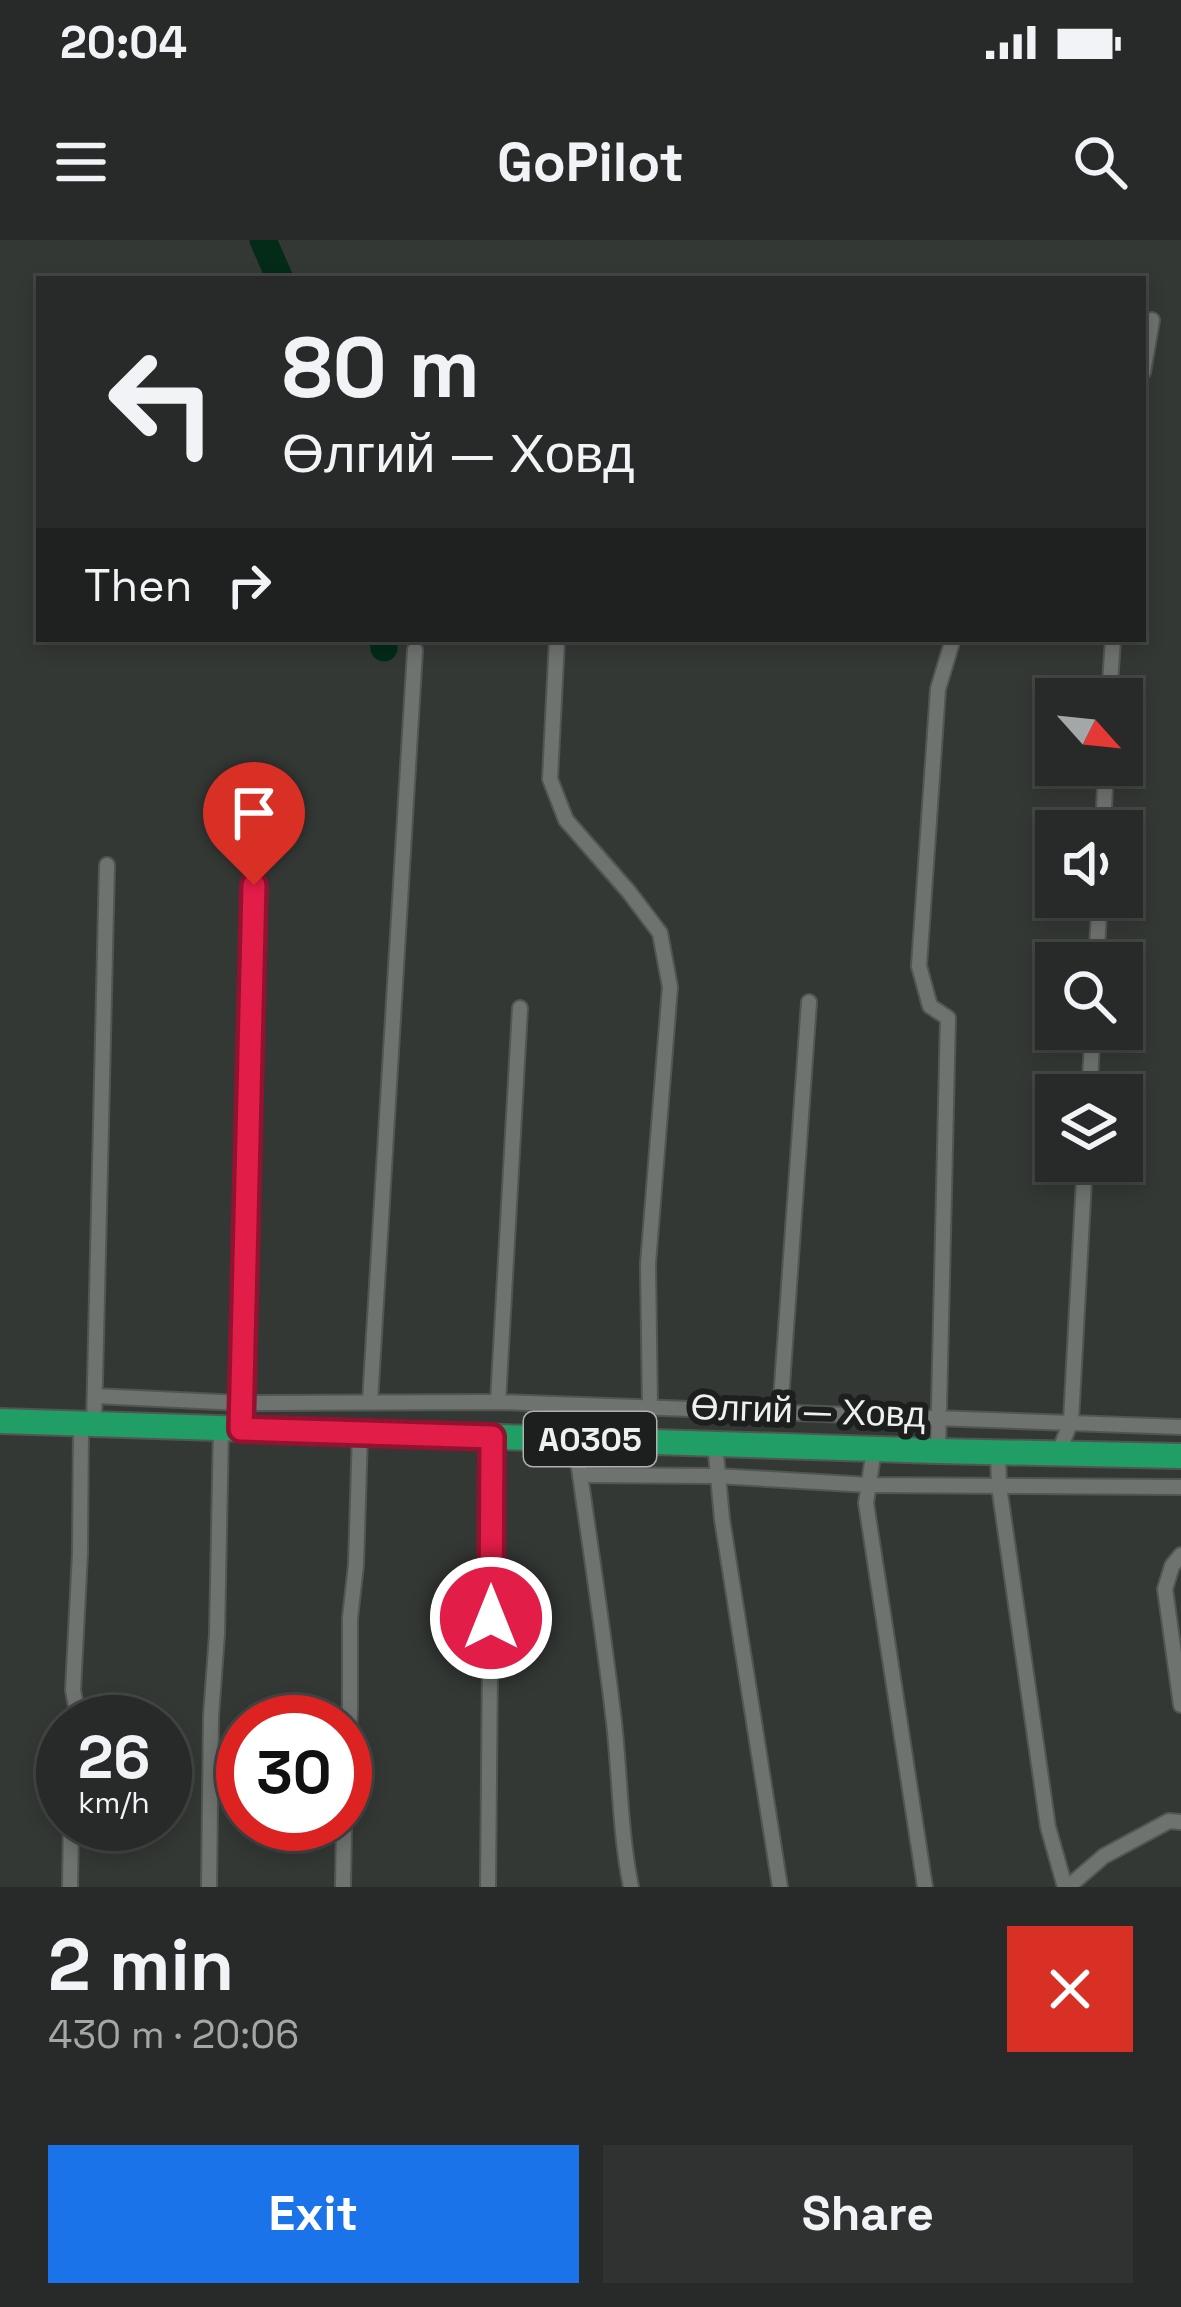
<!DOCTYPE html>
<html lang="en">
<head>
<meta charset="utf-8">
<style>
  :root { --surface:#272a28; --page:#2f3230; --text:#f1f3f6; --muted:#a4a7a8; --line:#434645; --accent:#1a73e8 }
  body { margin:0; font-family:"Space Grotesk",sans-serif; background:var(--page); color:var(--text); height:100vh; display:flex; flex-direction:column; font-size:45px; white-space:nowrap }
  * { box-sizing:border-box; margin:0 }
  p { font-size:39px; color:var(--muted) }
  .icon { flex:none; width:66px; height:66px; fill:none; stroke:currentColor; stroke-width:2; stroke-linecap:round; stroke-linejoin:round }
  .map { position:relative; height:1647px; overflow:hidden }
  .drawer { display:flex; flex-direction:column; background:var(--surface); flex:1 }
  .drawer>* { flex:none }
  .guide { position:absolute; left:36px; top:36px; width:1110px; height:366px; border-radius:0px; box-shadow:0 6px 18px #0003,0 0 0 3px var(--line); background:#272a28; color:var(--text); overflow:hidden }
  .needle { width:78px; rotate:117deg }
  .fabs { position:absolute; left:1035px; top:438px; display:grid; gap:24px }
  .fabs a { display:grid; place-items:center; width:108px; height:108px; border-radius:0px; background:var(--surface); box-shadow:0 6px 18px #0003,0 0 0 3px var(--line); font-size:60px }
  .speed { position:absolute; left:36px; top:1455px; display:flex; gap:24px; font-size:60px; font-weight:700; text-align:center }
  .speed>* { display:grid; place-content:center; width:156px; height:156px; border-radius:50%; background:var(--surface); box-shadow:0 6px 18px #0003,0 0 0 3px var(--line); line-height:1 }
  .speed small { font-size:30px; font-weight:400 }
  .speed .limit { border:18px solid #d22; background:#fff; color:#111 }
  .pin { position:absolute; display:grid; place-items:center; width:102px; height:102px; color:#fff; margin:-123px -51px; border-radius:50% 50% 50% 0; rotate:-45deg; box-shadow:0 0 12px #0007 }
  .pin .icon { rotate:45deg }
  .me { position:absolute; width:132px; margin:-66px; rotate:0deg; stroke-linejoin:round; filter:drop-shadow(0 0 9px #0008) }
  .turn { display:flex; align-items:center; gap:42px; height:252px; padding:0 48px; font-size:54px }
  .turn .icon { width:156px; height:156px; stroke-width:2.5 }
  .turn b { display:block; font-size:84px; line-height:102px }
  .then { display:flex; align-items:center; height:114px; padding:0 48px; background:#0003; gap:24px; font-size:45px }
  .round { display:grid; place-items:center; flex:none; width:126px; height:126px; border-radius:0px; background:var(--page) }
  .headline { display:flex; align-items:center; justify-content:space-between; height:204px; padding:0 48px }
  h1 { font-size:72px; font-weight:800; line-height:90px }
  .primary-button { display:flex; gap:24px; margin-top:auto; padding:24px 48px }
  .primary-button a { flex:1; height:138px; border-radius:0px; background:var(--accent); color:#fff; font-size:48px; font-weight:800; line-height:138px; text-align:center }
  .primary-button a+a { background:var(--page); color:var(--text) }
  .status { display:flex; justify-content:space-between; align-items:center; height:84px; padding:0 60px; background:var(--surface); direction:ltr }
  .status svg { height:33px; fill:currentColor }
  header { display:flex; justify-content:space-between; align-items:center; height:156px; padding:0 48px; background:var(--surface); font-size:54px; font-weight:800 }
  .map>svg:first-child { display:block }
</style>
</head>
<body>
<div class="status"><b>20:04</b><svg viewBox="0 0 49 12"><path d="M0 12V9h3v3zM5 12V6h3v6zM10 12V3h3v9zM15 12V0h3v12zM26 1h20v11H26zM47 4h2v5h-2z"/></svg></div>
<header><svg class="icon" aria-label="menu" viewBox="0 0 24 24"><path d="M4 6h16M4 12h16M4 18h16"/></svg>GoPilot<svg class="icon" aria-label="search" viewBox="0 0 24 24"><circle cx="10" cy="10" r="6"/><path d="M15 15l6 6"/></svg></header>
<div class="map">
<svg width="1181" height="1647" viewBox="0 0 1181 1647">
  <rect width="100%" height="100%" fill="#343835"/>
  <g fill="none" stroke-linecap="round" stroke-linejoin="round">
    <g stroke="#032b18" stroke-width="27">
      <path d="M263,0L280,39"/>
      <path d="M383,399L384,408"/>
    </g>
    <defs>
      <g id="street">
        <path d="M1143,132L1152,80"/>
        <path d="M557,399L550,539L566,580L629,652L660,693L670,747L648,1024L650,1168"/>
        <path d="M1109,459L1113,399"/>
        <path d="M1103,591L1106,525"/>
        <path d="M1096,723L1100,657"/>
        <path d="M1089,855L1093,789"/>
        <path d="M95,1156L241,1163L498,1162L1181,1187"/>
        <path d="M370,1162L415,410"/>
        <path d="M498,1162L520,768"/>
        <path d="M780,1174L809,762"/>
        <path d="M94,1184L107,625"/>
        <path d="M241,1189L253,645"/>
        <path d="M575,1199C588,1293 603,1388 614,1482C620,1537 620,1593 631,1647"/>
        <path d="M715,1203L722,1279L780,1647"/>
        <path d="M874,1209L866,1263L925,1647"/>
        <path d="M938,1211L948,778L930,766L919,726L938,449L953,399"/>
        <path d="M998,1212L999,1246L1048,1587L1065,1647"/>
        <path d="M1059,1212L1071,1181L1085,921"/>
        <path d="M580,1235L718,1236L869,1245L1181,1247"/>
        <path d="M1181,1315L1172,1326L1165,1349L1181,1465"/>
        <path d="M79,1482L73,1450L80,1313L81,1184"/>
        <path d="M345,1561L350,1470V1378L356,1325L360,1193"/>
        <path d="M70,1647L71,1584"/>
        <path d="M209,1647L211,1476L217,1394L221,1188"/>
        <path d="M343,1647L344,1584"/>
        <path d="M488,1647L492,1197"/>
        <path d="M1068,1647L1104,1616L1169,1581L1181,1582"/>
      </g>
      <path id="highway" d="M0,1181L938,1211L1181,1216"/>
    </defs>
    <use href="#street" stroke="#525653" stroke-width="18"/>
    <use href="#highway" stroke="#525653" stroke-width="28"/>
    <use href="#street" stroke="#6e7370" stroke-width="14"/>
    <use href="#highway" stroke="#209e66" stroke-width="24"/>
  </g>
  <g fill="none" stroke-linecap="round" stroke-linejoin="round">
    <defs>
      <path id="route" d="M254,645L241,1189L492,1197L491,1378"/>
    </defs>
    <use href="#route" stroke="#92132f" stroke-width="30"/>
    <use href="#route" stroke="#e11d48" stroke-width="21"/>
  </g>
  <g text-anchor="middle" stroke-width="12" stroke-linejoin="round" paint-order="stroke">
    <rect fill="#1d1f1e" stroke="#afb1b0" stroke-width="3" x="524" y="1172" width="132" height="54" rx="9"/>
    <g font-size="33" font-weight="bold" fill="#edf0ee">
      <text x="590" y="1211">A0305</text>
    </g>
    <g font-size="36" fill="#edf0ee" stroke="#1d1f1e">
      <text transform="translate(808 1170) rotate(2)" y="13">Өлгий — Ховд</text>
    </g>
  </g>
</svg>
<div class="fabs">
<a><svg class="needle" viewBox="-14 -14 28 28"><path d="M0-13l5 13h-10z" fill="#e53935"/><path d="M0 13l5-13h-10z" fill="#a4a7a8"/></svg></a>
<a><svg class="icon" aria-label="sound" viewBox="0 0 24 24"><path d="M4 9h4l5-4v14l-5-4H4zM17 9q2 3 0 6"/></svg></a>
<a><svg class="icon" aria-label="search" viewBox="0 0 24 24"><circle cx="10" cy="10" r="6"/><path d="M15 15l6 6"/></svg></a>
<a><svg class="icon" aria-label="layers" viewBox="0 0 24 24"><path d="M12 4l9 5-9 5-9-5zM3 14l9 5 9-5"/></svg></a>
</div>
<div class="speed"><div>26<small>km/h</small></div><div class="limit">30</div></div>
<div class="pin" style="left:254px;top:645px;background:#d93025"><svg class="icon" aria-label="arrive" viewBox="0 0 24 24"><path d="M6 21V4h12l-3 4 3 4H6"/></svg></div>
<svg class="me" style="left:491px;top:1378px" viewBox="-20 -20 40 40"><circle r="17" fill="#e11d48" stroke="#fff" stroke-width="3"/><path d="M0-11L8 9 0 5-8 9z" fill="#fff"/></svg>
<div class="guide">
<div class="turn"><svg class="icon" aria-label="left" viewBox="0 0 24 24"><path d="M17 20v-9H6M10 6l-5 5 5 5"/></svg><div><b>80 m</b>Өлгий — Ховд</div></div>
<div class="then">Then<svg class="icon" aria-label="right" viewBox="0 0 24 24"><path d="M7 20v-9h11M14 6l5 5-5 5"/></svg></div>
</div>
</div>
<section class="drawer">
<div class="headline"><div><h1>2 min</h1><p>430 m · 20:06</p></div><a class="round" style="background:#d93025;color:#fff"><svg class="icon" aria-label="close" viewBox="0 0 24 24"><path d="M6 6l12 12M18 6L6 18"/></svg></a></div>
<div class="primary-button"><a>Exit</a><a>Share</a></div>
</section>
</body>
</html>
